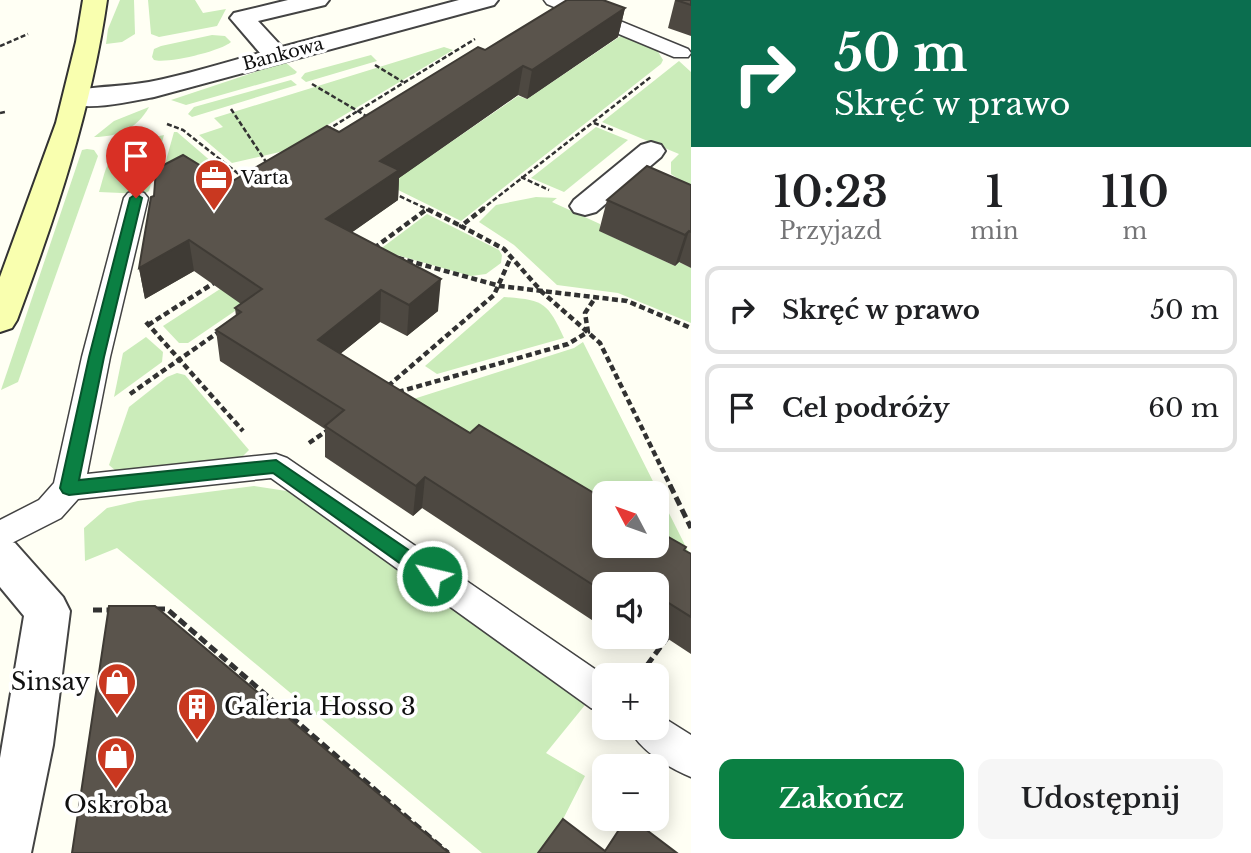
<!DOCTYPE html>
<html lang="pl">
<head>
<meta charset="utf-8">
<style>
  :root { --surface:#fff; --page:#f6f6f6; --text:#202124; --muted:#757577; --line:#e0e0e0; --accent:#0b8043 }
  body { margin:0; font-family:"Libre Baskerville",serif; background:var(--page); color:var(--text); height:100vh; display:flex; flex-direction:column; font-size:26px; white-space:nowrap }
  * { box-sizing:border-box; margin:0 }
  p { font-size:23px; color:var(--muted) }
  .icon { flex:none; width:38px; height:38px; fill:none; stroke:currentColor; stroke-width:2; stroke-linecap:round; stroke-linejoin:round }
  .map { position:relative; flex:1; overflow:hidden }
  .panel { display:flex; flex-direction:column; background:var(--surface); width:560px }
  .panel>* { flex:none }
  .guide { background:#0b6e4f; color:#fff; overflow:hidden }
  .needle { width:46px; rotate:311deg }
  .tools { position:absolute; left:592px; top:481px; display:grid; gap:14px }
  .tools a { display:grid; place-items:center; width:77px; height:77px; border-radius:14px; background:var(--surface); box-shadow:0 4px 18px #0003; font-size:35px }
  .pin { position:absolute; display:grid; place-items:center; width:60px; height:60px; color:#fff; margin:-72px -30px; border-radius:50% 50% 50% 0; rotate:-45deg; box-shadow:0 0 7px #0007 }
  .pin .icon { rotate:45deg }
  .me { position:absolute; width:77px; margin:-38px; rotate:305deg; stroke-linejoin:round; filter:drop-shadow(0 0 5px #0008) }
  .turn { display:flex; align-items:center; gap:24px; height:147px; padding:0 28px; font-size:32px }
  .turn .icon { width:91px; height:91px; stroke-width:2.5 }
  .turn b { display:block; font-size:49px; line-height:60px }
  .eta { display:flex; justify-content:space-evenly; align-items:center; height:119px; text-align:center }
  .eta b { font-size:42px; font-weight:600; line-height:49px }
  .cta { display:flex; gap:14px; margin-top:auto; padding:14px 28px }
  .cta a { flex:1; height:80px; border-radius:14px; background:var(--accent); color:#fff; font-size:28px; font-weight:600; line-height:80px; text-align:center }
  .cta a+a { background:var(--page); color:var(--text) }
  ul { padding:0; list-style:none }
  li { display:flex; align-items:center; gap:21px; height:88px; margin:0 14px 10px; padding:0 14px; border:4px solid var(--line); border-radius:14px }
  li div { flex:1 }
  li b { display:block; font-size:26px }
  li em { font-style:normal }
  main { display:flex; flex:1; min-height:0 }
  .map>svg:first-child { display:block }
</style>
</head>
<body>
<main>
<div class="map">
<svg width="691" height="853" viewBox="0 0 691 853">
  <rect width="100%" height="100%" fill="#fffff4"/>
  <g fill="#cbecba">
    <path d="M120,0H134L135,34L122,42L106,44L108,29Z"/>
    <path d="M148,0H195L203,13L226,9L217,26L159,37L151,34Z"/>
    <path d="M212,35L225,36L231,42C221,51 167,64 154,60L152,57L154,49L161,46Z"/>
    <path d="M622,35L657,50L663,60L661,64L461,221L388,185L518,96L527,99Z"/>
    <path d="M444,47L453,50L284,151L232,163L199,135L223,127L214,118Z"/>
    <path d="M371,55L377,61L306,82L301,78L305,73Z"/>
    <path d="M679,61L691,72V187L671,174V162L679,154L602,122Z"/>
    <path d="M285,62L297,72L295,74L186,105L171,100Z"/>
    <path d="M291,80L297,85L192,117L188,114L194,107Z"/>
    <path d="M149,107C137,129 117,137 94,137L114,121Z"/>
    <path d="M596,127L628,140L564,192L531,178Z"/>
    <path d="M174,132H177L220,169L182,178L158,189Z"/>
    <path d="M164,135L149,191L144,194L99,192C102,183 104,172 108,164C118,147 146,139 164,135Z"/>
    <path d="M87,149L94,150L98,156L18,382L1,390L82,150Z"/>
    <path d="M536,197L557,198L552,202L600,224V231L675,266L679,262L691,268V323L618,293L557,285L514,245L479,222L496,205Z"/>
    <path d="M427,214L499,250L502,255L501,263L486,274L471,276L379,250Z"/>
    <path d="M234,280L254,298L188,343H179L163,326Z"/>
    <path d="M504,297C544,300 547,302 564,338L437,374L425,366Z"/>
    <path d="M146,337L163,352L162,362L114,397L123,353Z"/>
    <path d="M583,342L691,557L656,546V494H604V535L379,410L574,348Z"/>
    <path d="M177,373L185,375L249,450L240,459L116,471L109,465L129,407L167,377Z"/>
    <path d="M254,486L293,492L585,705L546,753L585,776L556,833L542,853H482L117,548L85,561L84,528L107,508L138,501Z"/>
  </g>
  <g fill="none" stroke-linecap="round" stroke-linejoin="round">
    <defs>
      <g id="lane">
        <path d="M544,0H569L688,49L691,53L688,57H674L547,4Z"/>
        <path d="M136,191L144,193L148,198L110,357L87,474L276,454L287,458L605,676L604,713L591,708L271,478L78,499L61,518L0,549V520L39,500L54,483L82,357L124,198L128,193Z"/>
        <path d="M656,713L691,735V777C669,768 639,750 629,728H656Z"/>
      </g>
      <g id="street">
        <path d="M288,0H329L325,5L258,21L282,47L459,0H498L494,5L154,97C127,102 95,110 68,104L64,98L68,92C94,86 122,87 149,82C186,75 224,63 260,53L230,18L234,13Z"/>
        <path d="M651,142L661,145L665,151L661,157L596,212L585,215L574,212L570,206L574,200L641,145Z"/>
        <path d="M0,538L15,543L63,597L70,611L53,745L31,853H0V758L24,616L0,587Z"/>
      </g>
      <path id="secondary" d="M83,0H107C91,111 56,215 17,320L12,328L0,332V277L56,123L76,42Z"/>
    </defs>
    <use href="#lane" stroke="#434343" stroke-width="3"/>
    <use href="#street" stroke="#434343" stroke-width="4"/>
    <use href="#secondary" stroke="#323232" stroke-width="4"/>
    <g stroke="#323232" stroke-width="2.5" stroke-dasharray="5 2.5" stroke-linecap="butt">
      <path d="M0,46L28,34"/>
      <path d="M375,65L403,82"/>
      <path d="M312,84L368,117"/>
      <path d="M231,109L268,165"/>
      <path d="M0,113L5,112"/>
      <path d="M594,123L615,131"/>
      <path d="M167,124L183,130L245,179"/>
      <path d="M327,130L475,39"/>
      <path d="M209,175L231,170"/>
      <path d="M521,177L549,190"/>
      <path d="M393,193L427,209"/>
      <path d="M426,210H429"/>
      <path d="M481,210L652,76"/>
    </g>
    <g stroke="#323232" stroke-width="4.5" stroke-dasharray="6 3.5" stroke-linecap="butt">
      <path d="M484,208L461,226L504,249L542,292L600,343L671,487"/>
      <path d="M374,248L427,209L461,226"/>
      <path d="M398,258L500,286L627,301L691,328"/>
      <path d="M146,322L243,431"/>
      <path d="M148,325L217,281"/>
      <path d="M388,386L494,295L511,257"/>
      <path d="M398,392L568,344L588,332L585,313L595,298"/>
      <path d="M130,394L220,331"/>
      <path d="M309,443L328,430"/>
    </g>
    <g stroke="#323232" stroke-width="5" stroke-dasharray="9 4.5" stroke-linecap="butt">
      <path d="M670,485L691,528"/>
      <path d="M156,609H167L448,853"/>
      <path d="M93,610H112"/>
      <path d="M639,676L670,634"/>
    </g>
    <use href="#lane" fill="#fff" fill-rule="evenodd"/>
    <use href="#street" fill="#fff" fill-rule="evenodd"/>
    <use href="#secondary" fill="#f9ffaf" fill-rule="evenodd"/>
  </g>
  <g fill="#4d4841">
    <path d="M675,0H691V36L668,28Z"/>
    <path d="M625,8L618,37L527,99L518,95L399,178L398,200L352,232L438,311L407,336L380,322L340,354L470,433L691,554V654L656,631V584H604V628L422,508L413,516L325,457V429L220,361L216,330L236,316L235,308L241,304L194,271L145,299L139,268L229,183L339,132L485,50Z"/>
    <path d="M691,185V268L679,262L675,266L599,231L607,200Z"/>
  </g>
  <g fill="#3f3b35">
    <path d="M625,8L618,37L527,99L532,70Z"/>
    <path d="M523,66L518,95L399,178L398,200L327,250L326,219L380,161Z"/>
    <path d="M689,231L679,262L675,266L685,235Z"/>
    <path d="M189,240L194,271L145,299L139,268Z"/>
    <path d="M441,279L438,311L407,336L409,305Z"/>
    <path d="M381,290L380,322L319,371L318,340Z"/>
    <path d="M425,477L422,508L413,516L416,486Z"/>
  </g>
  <g fill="#5a544c" stroke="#3f3b35" stroke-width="2">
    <path d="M567,0H603L625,8L532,70L523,66L380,161L399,170L326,219L441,279L409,305L381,290L318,340L470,433L479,425L604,499V546H656V530L686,547L684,550L691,554V617L656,595V584H604V592L425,477L416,486L325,426L344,410L216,330L241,312L235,308L262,289L189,240L139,268L151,197L154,196L156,169L183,155L229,183L327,126L339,132L478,47L485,50Z"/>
    <path d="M676,0H691V5Z"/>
    <path d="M647,166L691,185V232L689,231L685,235L607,200Z"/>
    <path d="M109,606H155L449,853H72Z"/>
    <path d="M563,819L605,851L626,819H632L677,853H538Z"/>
  </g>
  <path fill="#0b8043" stroke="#07532c" stroke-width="2" d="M136,194L142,198L104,357L79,480L276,460L438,570L441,576L438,581L432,584L425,581L273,473L69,495L63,493L60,488L89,357L130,198Z"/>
  <defs>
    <symbol id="office-pin" viewBox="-11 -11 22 30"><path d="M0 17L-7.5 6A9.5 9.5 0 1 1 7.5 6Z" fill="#c93820" stroke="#fff"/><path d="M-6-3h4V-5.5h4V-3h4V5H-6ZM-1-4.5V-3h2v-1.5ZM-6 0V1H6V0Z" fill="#fff"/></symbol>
    <symbol id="shop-pin" viewBox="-11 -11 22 30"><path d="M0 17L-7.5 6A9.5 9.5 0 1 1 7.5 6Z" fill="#c93820" stroke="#fff"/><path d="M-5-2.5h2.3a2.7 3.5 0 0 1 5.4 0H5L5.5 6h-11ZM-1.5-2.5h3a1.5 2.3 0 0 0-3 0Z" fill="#fff"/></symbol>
    <symbol id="building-pin" viewBox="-11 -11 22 30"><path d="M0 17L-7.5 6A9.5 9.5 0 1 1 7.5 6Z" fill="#c93820" stroke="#fff"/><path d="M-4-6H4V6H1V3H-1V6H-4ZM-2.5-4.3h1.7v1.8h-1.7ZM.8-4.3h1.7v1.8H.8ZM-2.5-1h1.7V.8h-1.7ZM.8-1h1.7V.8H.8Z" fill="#fff"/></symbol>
  </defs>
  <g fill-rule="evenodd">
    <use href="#office-pin" x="192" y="156" width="44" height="60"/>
    <use href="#shop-pin" x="95" y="660" width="44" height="60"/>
    <use href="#building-pin" x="175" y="685" width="44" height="60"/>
    <use href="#shop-pin" x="94" y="734" width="44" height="60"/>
  </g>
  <g text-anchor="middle" stroke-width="7" stroke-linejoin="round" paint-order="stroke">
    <g font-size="18" fill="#101010" stroke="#fff">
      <text transform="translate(283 54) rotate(-15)" y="6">Bankowa</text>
    </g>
    <g font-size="18" fill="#101010" stroke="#fff" text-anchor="start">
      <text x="241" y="184">Varta</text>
    </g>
    <g font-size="24" fill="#101010" stroke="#fff" text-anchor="end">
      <text x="90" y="690">Sinsay</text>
      <text x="224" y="715" text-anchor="start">Galeria Hosso 3</text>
      <text x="116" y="813" text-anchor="middle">Oskroba</text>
    </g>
  </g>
</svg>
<div class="tools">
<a><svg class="needle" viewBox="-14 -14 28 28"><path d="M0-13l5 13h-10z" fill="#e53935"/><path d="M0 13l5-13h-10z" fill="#757577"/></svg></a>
<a><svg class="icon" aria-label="sound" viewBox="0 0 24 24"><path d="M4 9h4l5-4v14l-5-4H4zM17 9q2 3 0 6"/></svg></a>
<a>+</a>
<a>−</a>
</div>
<div class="pin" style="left:136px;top:198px;background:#d93025"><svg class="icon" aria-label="arrive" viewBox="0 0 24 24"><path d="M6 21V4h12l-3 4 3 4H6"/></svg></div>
<svg class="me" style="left:432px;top:576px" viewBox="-20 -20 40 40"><circle r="17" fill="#0b8043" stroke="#fff" stroke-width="3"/><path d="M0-11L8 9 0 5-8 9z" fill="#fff"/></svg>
</div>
<section class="panel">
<div class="guide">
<div class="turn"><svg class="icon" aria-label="right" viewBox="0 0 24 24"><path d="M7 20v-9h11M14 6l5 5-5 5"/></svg><div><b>50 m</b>Skręć w prawo</div></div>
</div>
<div class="eta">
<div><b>10:23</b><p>Przyjazd</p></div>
<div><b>1</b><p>min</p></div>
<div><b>110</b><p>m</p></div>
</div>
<ul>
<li><svg class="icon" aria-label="right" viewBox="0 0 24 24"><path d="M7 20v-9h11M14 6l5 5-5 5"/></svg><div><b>Skręć w prawo</b></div><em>50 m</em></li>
<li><svg class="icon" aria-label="arrive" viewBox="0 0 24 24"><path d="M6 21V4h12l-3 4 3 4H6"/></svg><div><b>Cel podróży</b></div><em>60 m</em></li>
</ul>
<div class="cta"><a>Zakończ</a><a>Udostępnij</a></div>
</section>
</main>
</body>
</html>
